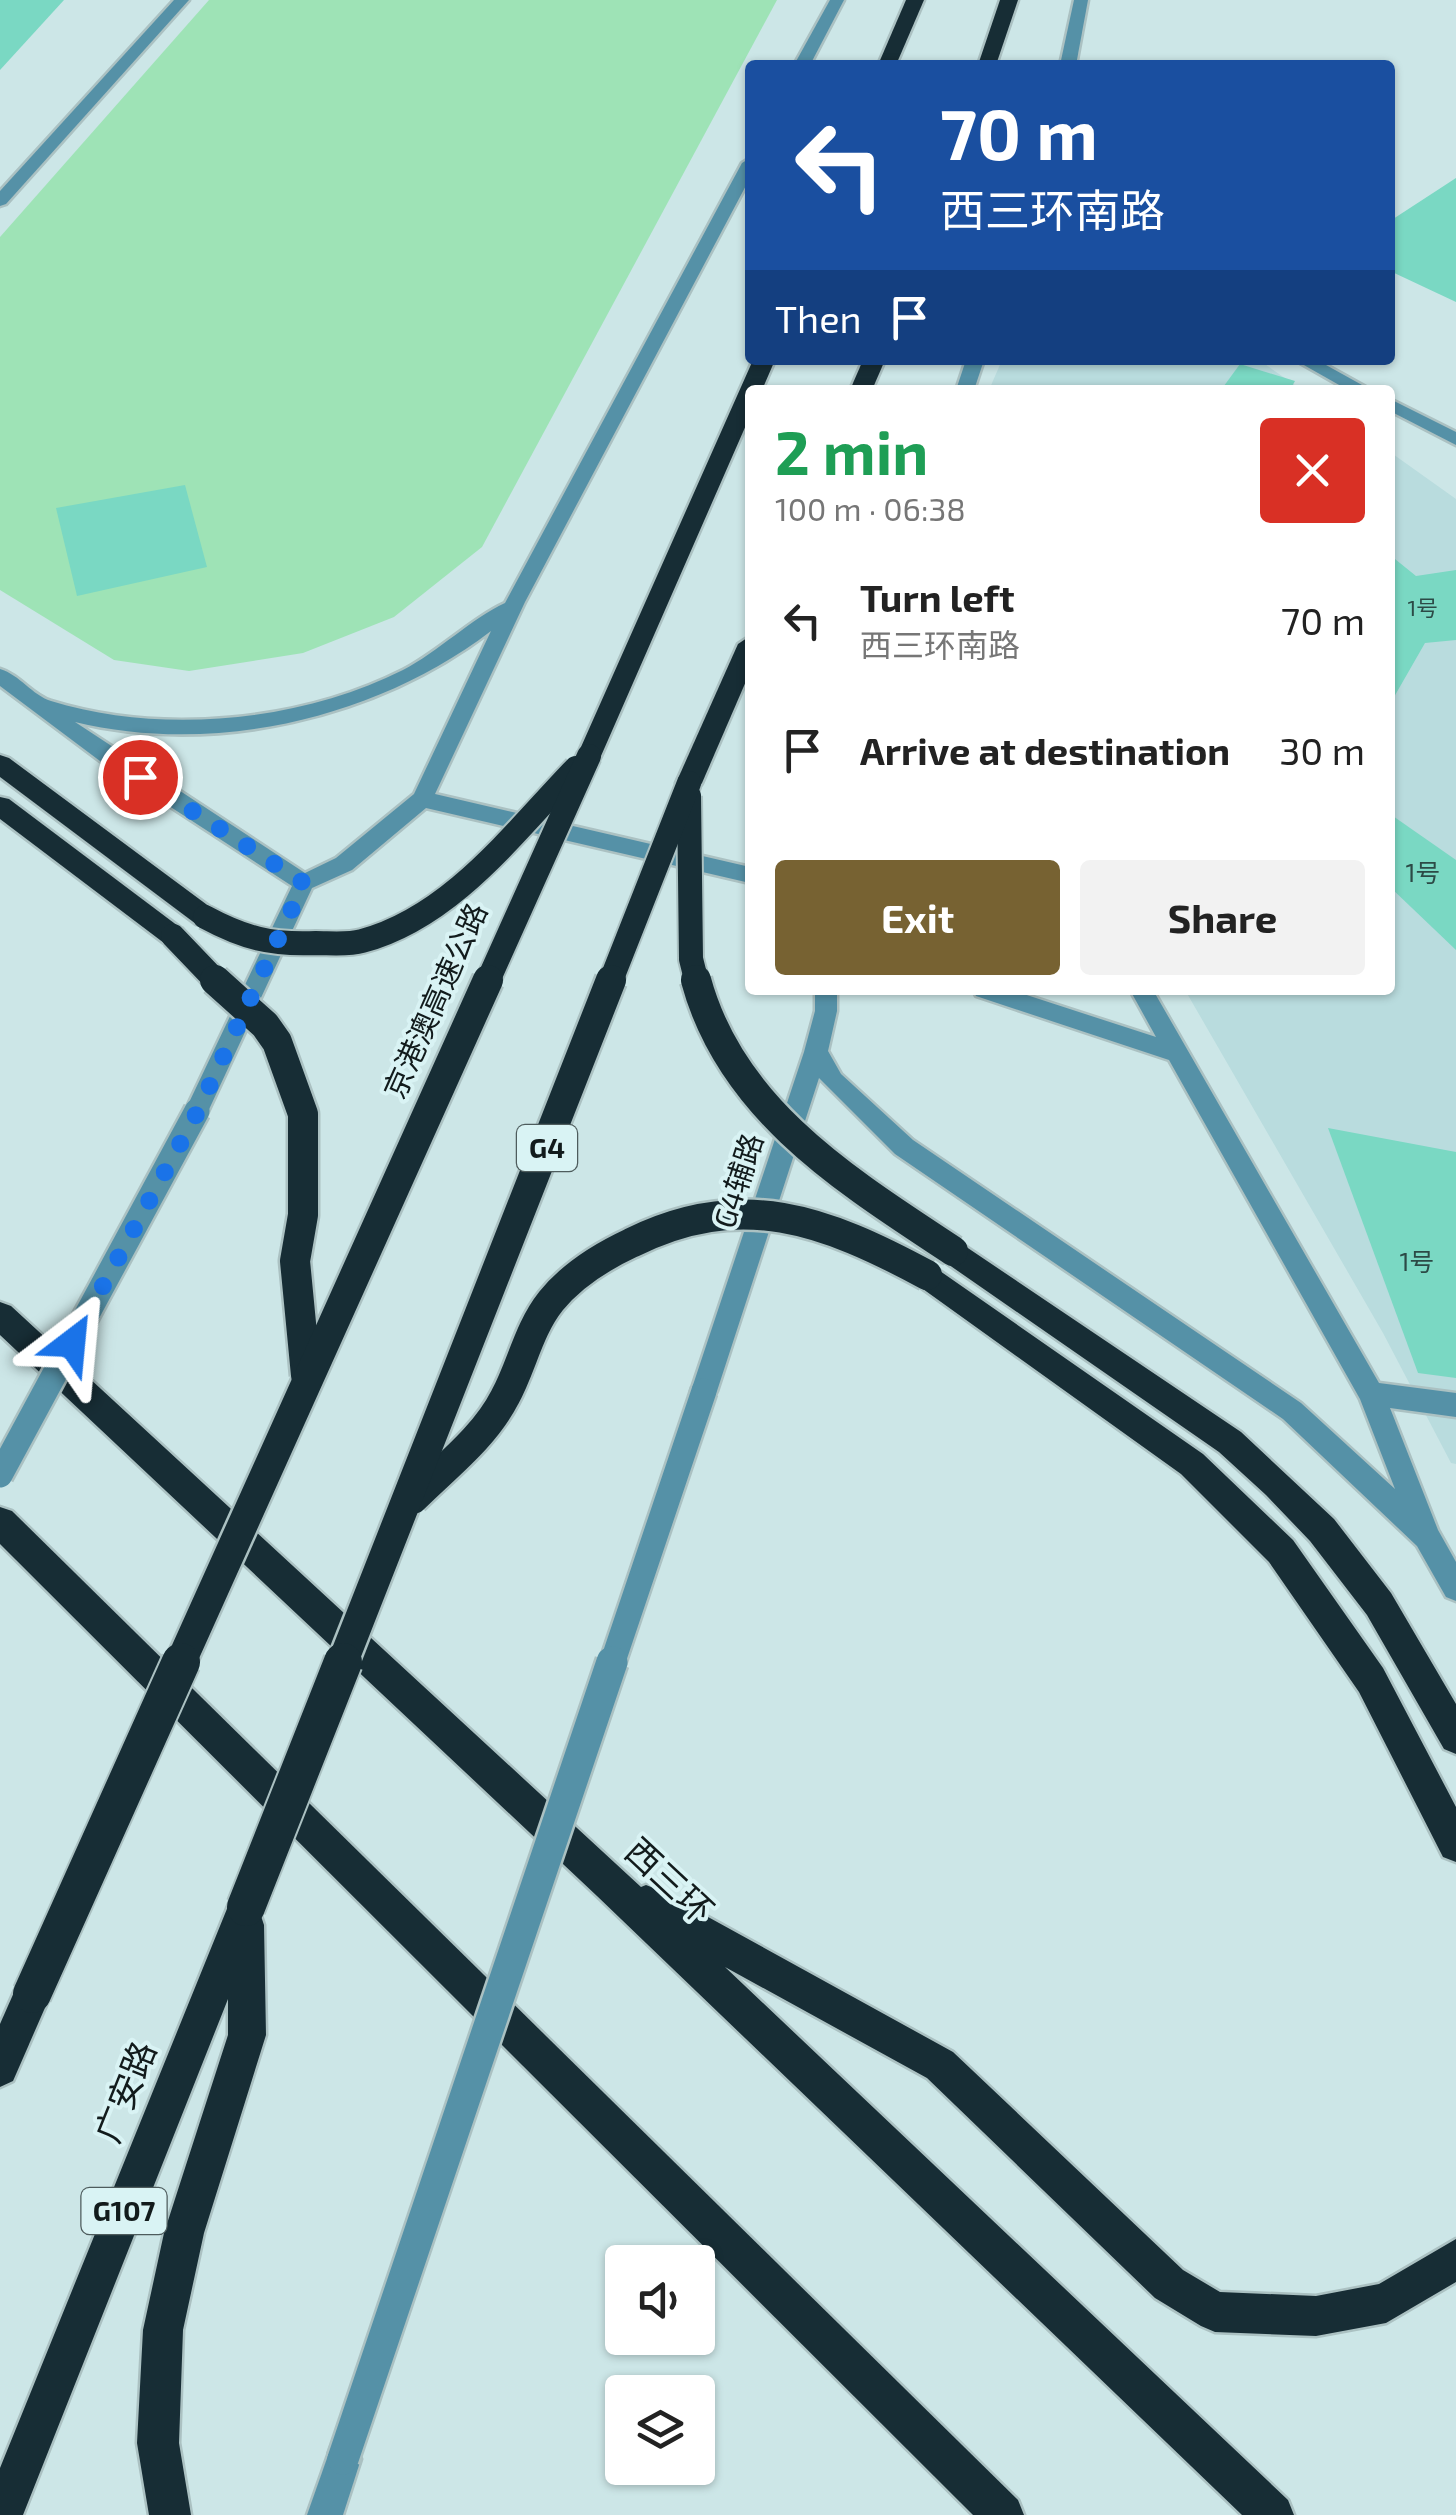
<!DOCTYPE html>
<html lang="en">
<head>
<meta charset="utf-8">
<style>
  :root { --surface:#fff; --page:#f2f2f2; --text:#222; --muted:#767676; --accent:#776232 }
  body { margin:0; font-family:"Exo 2","Noto Sans SC",sans-serif; background:var(--page); color:var(--text); height:100vh; display:flex; flex-direction:column; font-size:38px; white-space:nowrap }
  * { box-sizing:border-box; margin:0 }
  p { font-size:32px; color:var(--muted) }
  .icon { flex:none; width:55px; height:55px; fill:none; stroke:currentColor; stroke-width:2; stroke-linecap:round; stroke-linejoin:round }
  .map { position:relative; flex:1; overflow:hidden }
  .sheet { position:absolute; left:745px; top:385px; width:650px; height:610px; display:flex; flex-direction:column; background:var(--surface); border-radius:10px; box-shadow:0 2px 8px #0004 }
  .sheet>* { flex:none }
  .top-card { position:absolute; left:745px; top:60px; width:650px; height:305px; border-radius:10px; box-shadow:0 2px 8px #0004; background:#1a4fa0; color:#fff; overflow:hidden }
  .controls { position:absolute; left:605px; top:2245px; display:grid; gap:20px }
  .controls a { display:grid; place-items:center; width:110px; height:110px; border-radius:10px; background:var(--surface); box-shadow:0 2px 8px #0004; font-size:50px }
  .pin { position:absolute; display:grid; place-items:center; width:85px; height:85px; color:#fff; margin:-42px; border:5px solid #fff; border-radius:50%; box-shadow:0 2px 10px #0007 }
  .me { position:absolute; width:110px; margin:-55px; rotate:29deg; stroke-linejoin:round; filter:drop-shadow(0 0 8px #0008) }
  .turn { display:flex; align-items:center; gap:35px; height:210px; padding:0 30px; font-size:45px }
  .turn .icon { width:130px; height:130px; stroke-width:2.5 }
  .turn b { display:block; font-size:70px; line-height:85px }
  .then { display:flex; align-items:center; height:95px; padding:0 30px; background:#0003; gap:20px; font-size:38px }
  .round { display:grid; place-items:center; flex:none; width:105px; height:105px; border-radius:10px; background:var(--page) }
  .headline { display:flex; align-items:center; justify-content:space-between; height:170px; padding:0 30px }
  h1 { font-size:60px; font-weight:700; line-height:75px; color:#1e9e55 }
  .cta { display:flex; gap:20px; margin-top:auto; padding:20px 30px }
  .cta a { flex:1; height:115px; border-radius:10px; background:var(--accent); color:#fff; font-size:40px; font-weight:700; line-height:115px; text-align:center }
  .cta a+a { background:var(--page); color:var(--text) }
  ul { padding:0; list-style:none }
  li { display:flex; align-items:center; gap:30px; height:130px; padding:0 30px }
  li div { flex:1 }
  li b { display:block; font-size:38px }
  li em { font-style:normal }
  .map>svg:first-child { display:block }
</style>
</head>
<body>
<div class="map">
<svg width="1456" height="2515" viewBox="0 0 1456 2515">
  <rect width="100%" height="100%" fill="#cce6e7"/>
  <g fill="#b9dcde">
    <path d="M1002,360H1259L1302,390H989Z"/>
    <path d="M1390,452L1456,499V1464L1451,1463L1383,1333L1185,990H1390Z"/>
  </g>
  <path fill="#9ee3b6" d="M209,0H777L482,547L394,617L303,653L189,671L114,660L0,590V237Z"/>
  <g fill="#7ad8c3">
    <path d="M0,0H64L0,70Z"/>
    <path d="M1456,178V302L1390,271V221Z"/>
    <path d="M1240,364L1295,381L1290,390H1221Z"/>
    <path d="M185,485L207,567L77,596L56,508Z"/>
    <path d="M1390,555L1416,576L1456,570V640L1425,643L1390,704Z"/>
    <path d="M1390,814L1456,860V950L1390,887Z"/>
    <path d="M1328,1128L1456,1152V1378L1418,1373Z"/>
  </g>
  <g fill="none" stroke-linecap="round" stroke-linejoin="round">
    <defs>
      <g id="minor">
        <path d="M174,0H189L6,204L0,206V191Z"/>
        <path d="M830,0H844L810,65H794Z"/>
        <path d="M1074,0H1088L1076,65H1060Z"/>
        <path d="M750,158V178L525,602L435,794L750,867V883L426,808L352,870L312,888L205,1118H189L185,1111L292,886L100,761L0,686V669C20,675 32,695 51,701C161,735 300,722 403,670C438,652 472,618 505,603L742,163ZM491,631L414,794L336,858L305,873L75,722C216,756 377,718 491,631Z"/>
        <path d="M966,360H984L974,390H956Z"/>
        <path d="M1295,360H1317L1371,390H1348Z"/>
        <path d="M1390,399L1456,432V445L1390,411Z"/>
        <path d="M815,990H837V1011L828,1051L841,1074L913,1140L1301,1403L1395,1489L1360,1399L1169,1060L976,996L973,990H1011L1156,1037L1130,990H1153L1379,1383L1456,1393V1417L1390,1408L1438,1530L1456,1562V1601L1446,1597L1417,1546L1283,1419L895,1154L819,1078L717,1391L713,1399L704,1403L695,1399L691,1391L804,1052L815,1011Z"/>
        <path d="M343,2441L355,2447L361,2459L343,2515H307L331,2447Z"/>
      </g>
      <g id="highway">
        <path d="M906,0H924L896,65H878Z"/>
        <path d="M1000,0H1018L996,65H978Z"/>
        <path d="M753,360H775L762,390H750V416L601,756L598,762H580L577,756Z"/>
        <path d="M863,360H885L872,390H850Z"/>
        <path d="M750,636V672L702,783L698,789H680L676,783L738,644Z"/>
        <path d="M0,755L9,758L214,910L218,917L214,924H196L0,777Z"/>
        <path d="M0,797L9,799L182,929L186,936L182,943L173,946L164,943L0,819Z"/>
        <path d="M953,1238L1241,1432L1334,1519L1391,1593L1456,1704V1754L1444,1749L1367,1615L1310,1541L1266,1495L1219,1452L942,1260L938,1251L942,1242Z"/>
        <path d="M927,1262L1203,1454L1293,1540L1383,1668L1456,1807V1862L1443,1857L1359,1692L1269,1562L1181,1474L916,1284L912,1275L916,1266Z"/>
        <path d="M0,1302L11,1306L641,1887L646,1885L659,1890L953,2052L1183,2270L1220,2292L1316,2296L1379,2284L1456,2239V2282L1386,2323L1316,2336L1215,2332L1201,2326L1155,2298L927,2078L725,1967L1288,2500L1294,2515H1242L597,1896L0,1335Z"/>
        <path d="M0,1507L12,1511L1018,2500L1024,2515H973L0,1544Z"/>
        <path d="M246,1889L259,1894L264,1907L261,1916L264,1925L266,2035L204,2233L183,2330L179,2443L191,2515H149L137,2443L143,2330L164,2233L228,2035V1999L23,2515H0V2468L233,1894Z"/>
        <path d="M32,1975L45,1981L51,1994L13,2081L0,2087V2024L19,1981Z"/>
      </g>
    </defs>
    <use href="#minor" stroke="#abc1c2" stroke-width="5"/>
    <use href="#highway" stroke="#abc1c2" stroke-width="5"/>
    <use href="#minor" fill="#5591a7" fill-rule="evenodd"/>
    <use href="#highway" fill="#172d35" fill-rule="evenodd"/>
    <defs>
      <g id="minor-bridge-far1">
        <path d="M0,1475L197,1111"/>
        <path d="M612,1664L704,1391"/>
      </g>
      <path id="minor-bridge" d="M343,2459L612,1662"/>
      <g id="highway-bridge-far2">
        <path d="M689,796L691,959L697,983"/>
        <path d="M205,917C244,938 271,945 316,943C330,943 348,945 362,941C452,917 514,832 576,768"/>
        <path d="M173,936L218,983"/>
        <path d="M487,983L589,756"/>
        <path d="M610,983L689,783"/>
      </g>
      <g id="highway-bridge-far1">
        <path d="M215,980L265,1025L277,1042L303,1114V1215L295,1261L306,1375"/>
        <path d="M696,980C731,1110 847,1181 953,1251"/>
        <path d="M413,1499C445,1467 484,1438 505,1397C522,1366 528,1330 551,1301C572,1275 601,1257 631,1243C741,1188 825,1220 927,1275"/>
        <path d="M180,1664L488,980"/>
        <path d="M342,1664L611,980"/>
      </g>
      <g id="highway-bridge">
        <path d="M246,1907L343,1662"/>
        <path d="M32,1994L181,1662"/>
      </g>
    </defs>
    <use href="#minor-bridge-far1" stroke="#abc1c2" stroke-width="30" stroke-linecap="butt"/>
    <use href="#minor-bridge" stroke="#abc1c2" stroke-width="36" stroke-linecap="butt"/>
    <use href="#highway-bridge-far2" stroke="#abc1c2" stroke-width="28" stroke-linecap="butt"/>
    <use href="#highway-bridge-far1" stroke="#abc1c2" stroke-width="35" stroke-linecap="butt"/>
    <use href="#highway-bridge" stroke="#abc1c2" stroke-width="42" stroke-linecap="butt"/>
    <use href="#minor-bridge-far1" stroke="#5591a7" stroke-width="25"/>
    <use href="#minor-bridge" stroke="#5591a7" stroke-width="31"/>
    <use href="#highway-bridge-far2" stroke="#172d35" stroke-width="24"/>
    <use href="#highway-bridge-far1" stroke="#172d35" stroke-width="30"/>
    <use href="#highway-bridge" stroke="#172d35" stroke-width="38"/>
  </g>
  <g fill="none" stroke-linecap="round" stroke-linejoin="round">
    <path stroke="#1a73e8" stroke-width="18" stroke-dasharray="0 32.4" d="M72,1343L198,1111L304,883L140,777"/>
  </g>
  <g text-anchor="middle" stroke-width="8" stroke-linejoin="round" paint-order="stroke">
    <g font-size="22" fill="#2c4a46">
      <text x="1423" y="616">1号</text>
    </g>
    <g font-size="25" fill="#2c4a46">
      <text x="1423" y="882">1号</text>
      <text x="1417" y="1271">1号</text>
    </g>
    <g fill="#d9f3f4" stroke="#4e5c5d" stroke-width="2.5">
      <rect x="517" y="1125" width="60" height="46" rx="8"/>
      <rect x="81.5" y="2188" width="85" height="46" rx="8"/>
    </g>
    <g font-size="28" font-weight="bold" fill="#121b1c">
      <text x="547" y="1158">G4</text>
      <text x="124" y="2221">G107</text>
    </g>
    <g font-size="30" fill="#121b1c" stroke="#d9f3f4">
      <text transform="translate(436 1001) rotate(-66)" y="10">京港澳高速公路</text>
      <text transform="translate(739 1181) rotate(-72)" y="10">G4辅路</text>
    </g>
    <g font-size="35" fill="#121b1c" stroke="#d9f3f4">
      <text transform="translate(669 1881) rotate(43)" y="12">西三环</text>
      <text transform="translate(126 2092) rotate(-68)" y="12">广安路</text>
    </g>
  </g>
</svg>
<div class="controls">
<a><svg class="icon" aria-label="sound" viewBox="0 0 24 24"><path d="M4 9h4l5-4v14l-5-4H4zM17 9q2 3 0 6"/></svg></a>
<a><svg class="icon" aria-label="layers" viewBox="0 0 24 24"><path d="M12 4l9 5-9 5-9-5zM3 14l9 5 9-5"/></svg></a>
</div>
<div class="pin" style="left:140px;top:777px;background:#d93025"><svg class="icon" aria-label="arrive" viewBox="0 0 24 24"><path d="M6 21V4h12l-3 4 3 4H6"/></svg></div>
<svg class="me" style="left:72px;top:1343px" viewBox="-20 -20 40 40"><path d="M0-17L14 15 0 8-14 15z" fill="#1a73e8" stroke="#fff" stroke-width="4"/></svg>
<div class="top-card">
<div class="turn"><svg class="icon" aria-label="left" viewBox="0 0 24 24"><path d="M17 20v-9H6M10 6l-5 5 5 5"/></svg><div><b>70 m</b>西三环南路</div></div>
<div class="then">Then<svg class="icon" aria-label="arrive" viewBox="0 0 24 24"><path d="M6 21V4h12l-3 4 3 4H6"/></svg></div>
</div>
<section class="sheet">
<div class="headline"><div><h1>2 min</h1><p>100 m · 06:38</p></div><a class="round" style="background:#d93025;color:#fff"><svg class="icon" aria-label="close" viewBox="0 0 24 24"><path d="M6 6l12 12M18 6L6 18"/></svg></a></div>
<ul>
<li><svg class="icon" aria-label="left" viewBox="0 0 24 24"><path d="M17 20v-9H6M10 6l-5 5 5 5"/></svg><div><b>Turn left</b><p>西三环南路</p></div><em>70 m</em></li>
<li><svg class="icon" aria-label="arrive" viewBox="0 0 24 24"><path d="M6 21V4h12l-3 4 3 4H6"/></svg><div><b>Arrive at destination</b></div><em>30 m</em></li>
</ul>
<div class="cta"><a>Exit</a><a>Share</a></div>
</section>
</div>
</body>
</html>
